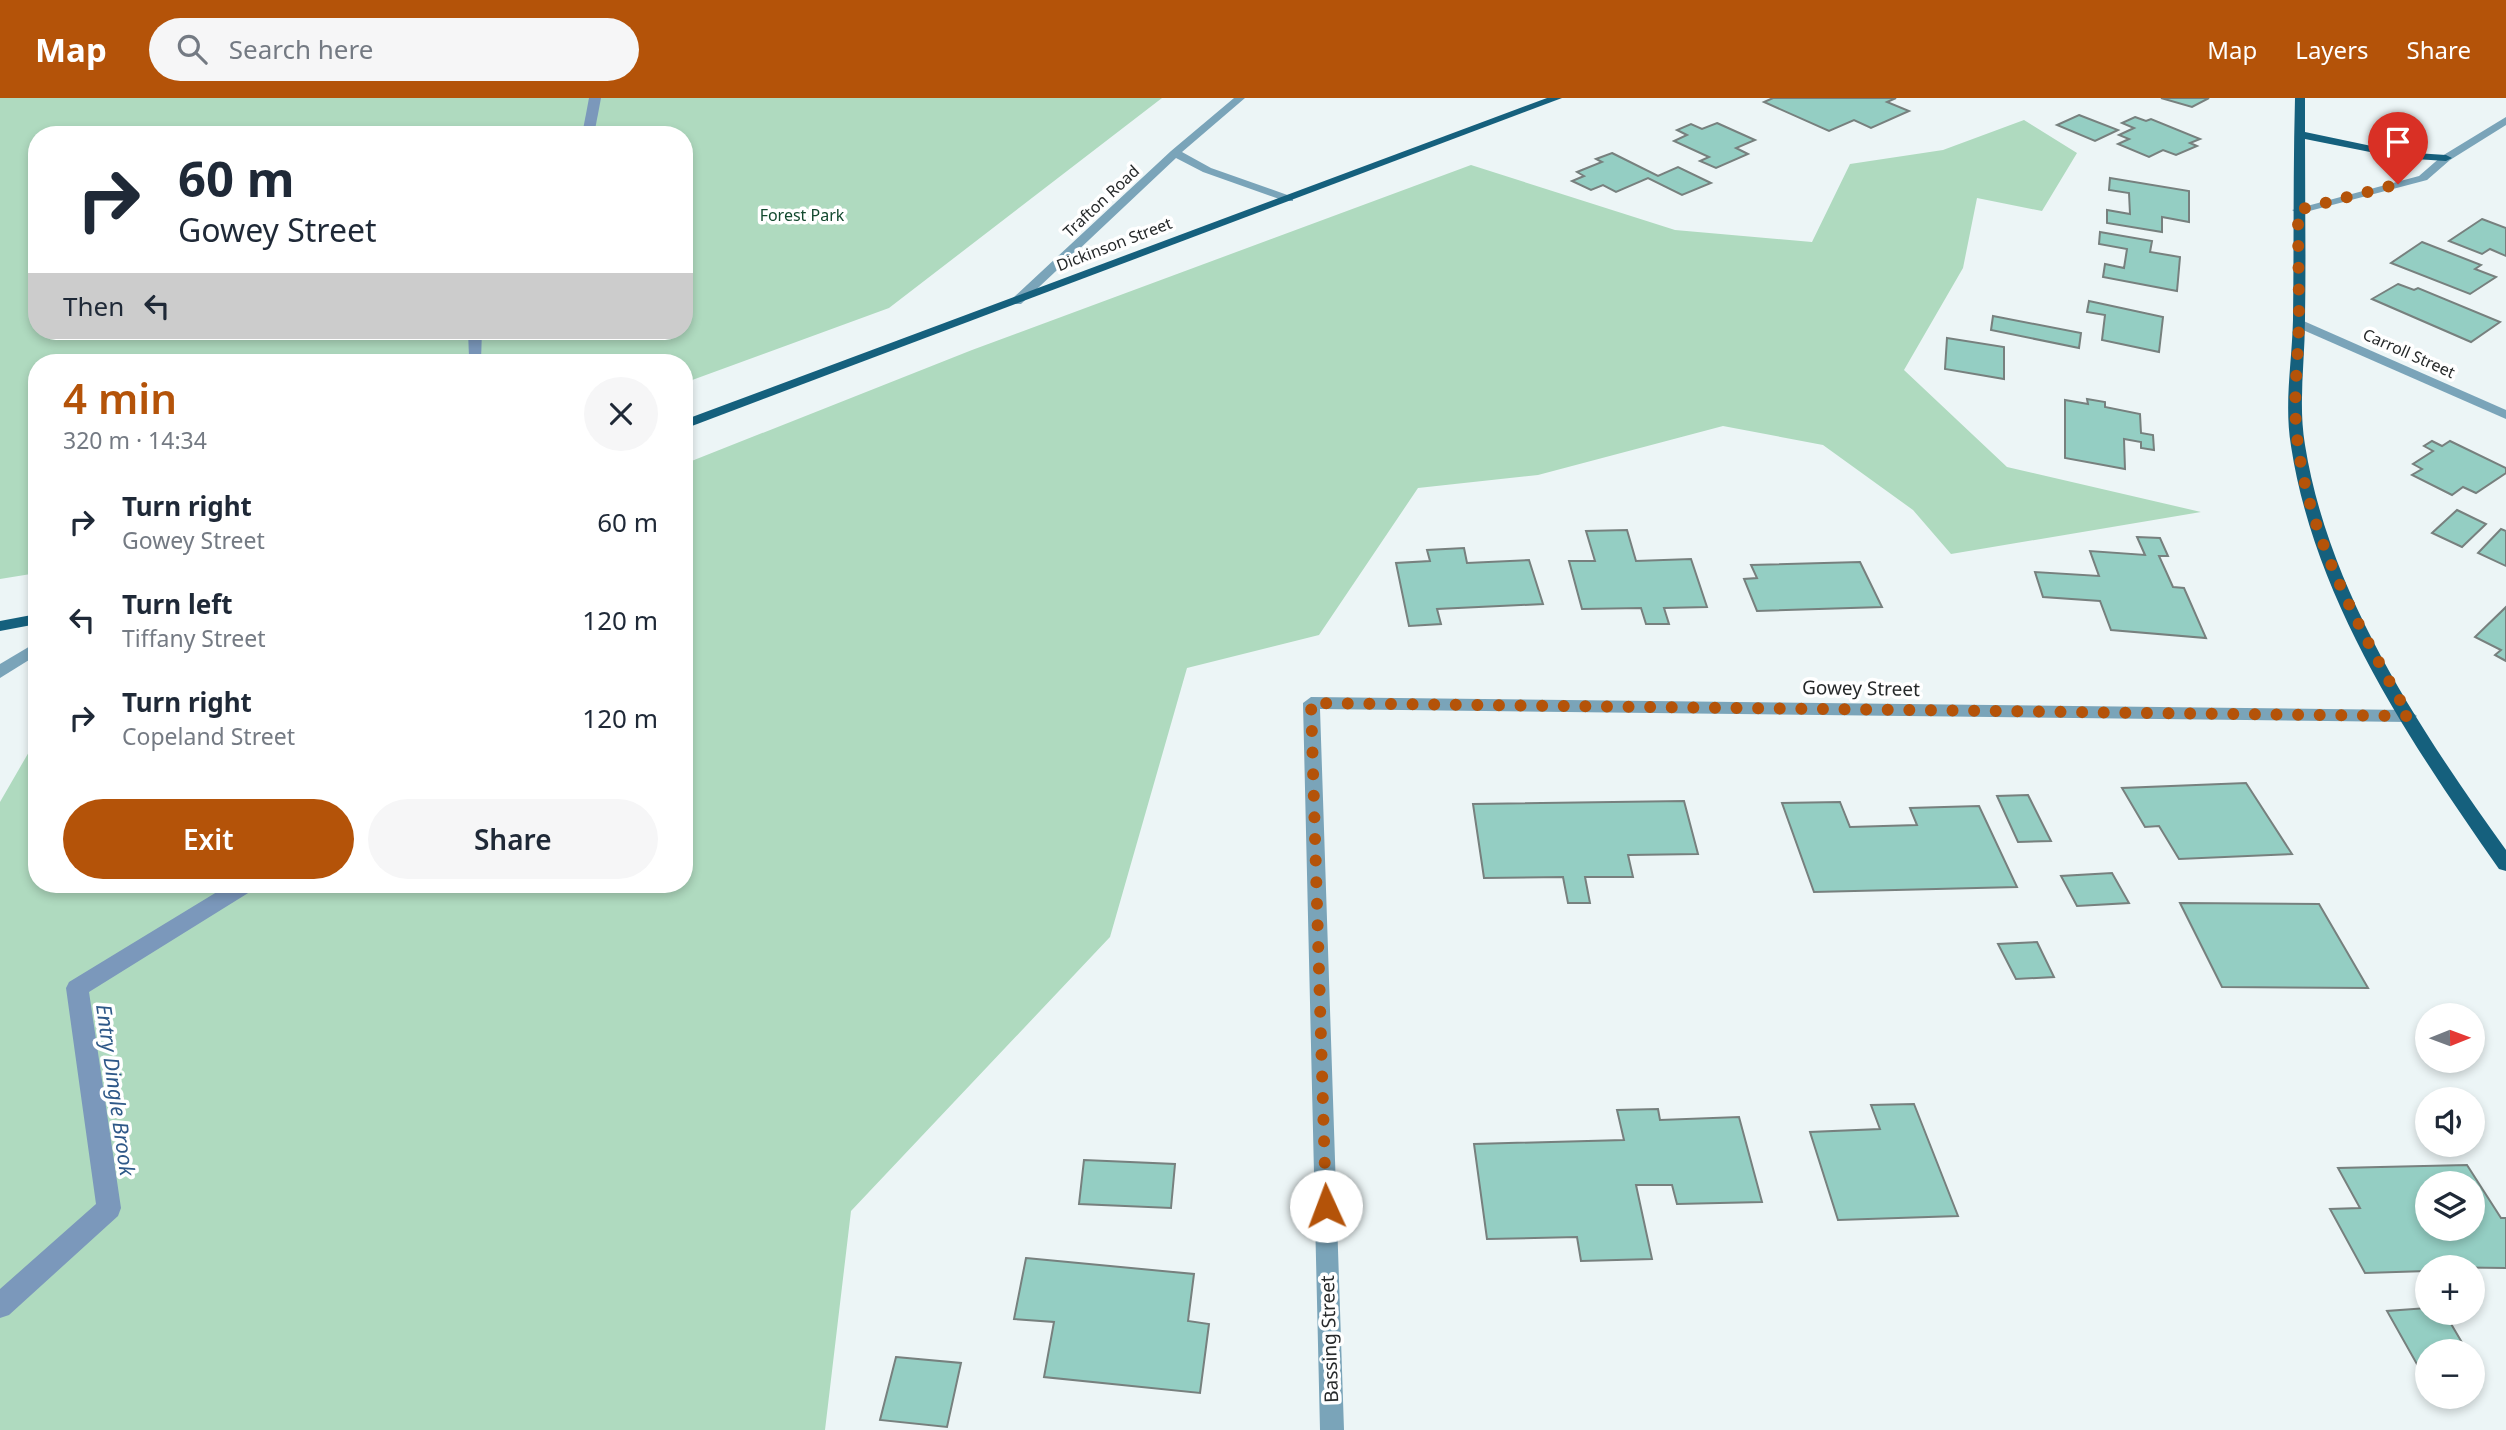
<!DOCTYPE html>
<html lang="en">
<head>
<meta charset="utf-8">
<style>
  :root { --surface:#fff; --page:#f6f6f7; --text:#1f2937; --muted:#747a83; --accent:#b45309 }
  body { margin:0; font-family:"Noto Sans",sans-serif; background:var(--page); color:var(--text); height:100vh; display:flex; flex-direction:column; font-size:26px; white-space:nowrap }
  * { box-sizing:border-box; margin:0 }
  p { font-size:23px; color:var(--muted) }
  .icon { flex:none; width:38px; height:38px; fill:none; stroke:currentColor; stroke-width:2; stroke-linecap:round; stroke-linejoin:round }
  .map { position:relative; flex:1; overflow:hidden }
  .sheet { position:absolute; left:28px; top:256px; width:665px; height:539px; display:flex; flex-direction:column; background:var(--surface); border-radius:28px; box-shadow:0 4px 10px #0003 }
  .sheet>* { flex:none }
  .banner { position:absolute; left:28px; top:28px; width:665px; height:214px; border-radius:28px; box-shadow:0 4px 10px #0003; background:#fff; color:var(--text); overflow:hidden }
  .needle { width:46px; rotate:89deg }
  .tools { position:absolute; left:2415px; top:905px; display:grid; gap:14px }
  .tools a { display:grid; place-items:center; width:70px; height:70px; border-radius:50%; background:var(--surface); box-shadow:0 4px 10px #0003; font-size:35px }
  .pin { position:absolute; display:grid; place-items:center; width:60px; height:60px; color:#fff; margin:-72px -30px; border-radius:50% 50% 50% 0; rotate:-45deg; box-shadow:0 0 7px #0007 }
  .pin .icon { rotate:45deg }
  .me { position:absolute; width:77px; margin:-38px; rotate:358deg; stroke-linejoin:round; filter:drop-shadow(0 0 5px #0008) }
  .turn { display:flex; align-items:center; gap:24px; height:147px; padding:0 35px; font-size:32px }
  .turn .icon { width:91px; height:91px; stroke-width:2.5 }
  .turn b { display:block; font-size:49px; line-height:60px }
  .then { display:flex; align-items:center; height:66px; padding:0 35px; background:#0003; gap:14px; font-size:26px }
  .round { display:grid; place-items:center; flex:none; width:74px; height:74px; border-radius:37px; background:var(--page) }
  .head { display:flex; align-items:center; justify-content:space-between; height:119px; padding:0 35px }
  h1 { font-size:42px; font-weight:600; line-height:52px; color:var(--accent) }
  .button { display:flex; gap:14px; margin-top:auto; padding:14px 35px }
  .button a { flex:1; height:80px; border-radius:42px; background:var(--accent); color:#fff; font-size:28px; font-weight:600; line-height:80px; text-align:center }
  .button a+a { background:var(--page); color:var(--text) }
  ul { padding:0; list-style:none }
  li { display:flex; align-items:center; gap:21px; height:98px; padding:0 35px }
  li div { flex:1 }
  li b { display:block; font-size:26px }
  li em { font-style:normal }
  header { display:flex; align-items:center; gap:42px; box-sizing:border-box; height:98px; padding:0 35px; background:var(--accent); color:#fff }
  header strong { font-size:33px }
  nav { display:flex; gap:38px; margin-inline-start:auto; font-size:24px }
  .search { width:490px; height:63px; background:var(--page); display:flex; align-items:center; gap:18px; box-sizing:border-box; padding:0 24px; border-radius:38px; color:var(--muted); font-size:26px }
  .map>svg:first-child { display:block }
</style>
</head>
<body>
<header>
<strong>Map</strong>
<div class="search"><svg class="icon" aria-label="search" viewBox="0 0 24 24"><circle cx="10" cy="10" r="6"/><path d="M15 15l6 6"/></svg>Search here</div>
<nav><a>Map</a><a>Layers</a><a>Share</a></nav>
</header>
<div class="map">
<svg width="2506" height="1332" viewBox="0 0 2506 1332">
  <rect width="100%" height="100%" fill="#ecf5f6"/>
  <g fill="#afdabf" fill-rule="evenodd">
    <path d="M0,0H1162L889,210L684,285V264H37V475L0,481ZM37,37H684V233H37Z"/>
    <path d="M2024,22L2077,55L2042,113L1977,100L1963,170L1904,272L2007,369L2201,414L1951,456L1913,412L1823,347L1723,328L1538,377L1418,390L1319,537L1187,570L1110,839L851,1113L825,1332H0V704L37,640V786H684V366L972,252L1471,67L1675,132L1812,144L1850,66L1943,52Z"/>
  </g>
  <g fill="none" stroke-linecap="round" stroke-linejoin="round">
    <g fill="#7b98bb" fill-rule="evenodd">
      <path d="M589,0H601L594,37H582Z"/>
      <path d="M468,233H482L481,262H471L469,259Z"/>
      <path d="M230,786H256L253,792L89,894L121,1110L118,1118L9,1217L0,1220V1191L96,1106L66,890L69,884Z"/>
    </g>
  </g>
  <g fill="#94cec3" stroke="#77807e" stroke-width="2" fill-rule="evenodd">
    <path d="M1773,0H1896L1887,4L1909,13L1871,30L1854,22L1829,33L1764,4Z"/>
    <path d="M2161,0H2209L2192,9Z"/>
    <path d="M2079,17L2118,32L2095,43L2057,27Z"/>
    <path d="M2135,19L2146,23L2151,21L2200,41L2190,45L2197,48L2176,57L2163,52L2149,59L2118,46L2129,41L2119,37L2134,30L2122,25Z"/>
    <path d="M1717,25L1755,42L1736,50L1748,56L1716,70L1700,63L1709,59L1674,43L1687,37L1677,32L1691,26L1702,31Z"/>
    <path d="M1612,55L1658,78L1678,69L1711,85L1682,97L1648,80L1616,94L1603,87L1591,92L1572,83L1584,78L1577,74L1602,64L1596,61Z"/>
    <path d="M2110,80L2189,93V124L2162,119V134L2107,125V112L2130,116L2129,95L2109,92Z"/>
    <path d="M2482,121L2506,130V158L2490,151L2482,156L2449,143Z"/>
    <path d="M2100,134L2152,143L2150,154L2180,159L2177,193L2103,179L2105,166L2124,170L2127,151L2099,146Z"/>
    <path d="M2422,144L2481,167L2475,171L2496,179L2470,196L2391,165Z"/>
    <path d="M2398,186L2414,192L2418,190L2500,224L2471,244L2372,201Z"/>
    <path d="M2089,203L2163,219L2159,254L2102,242L2105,217L2087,214Z"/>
    <path d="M1993,218L2081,235L2079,250L1991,232Z"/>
    <path d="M1947,240L2004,249V281L1945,271Z"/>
    <path d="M2087,301L2105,304V309L2140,316L2141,335L2153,337L2154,352L2141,350V344L2124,341L2125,371L2065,360V302L2088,306Z"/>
    <path d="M2432,343L2442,348L2450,343L2506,370V375L2476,395L2463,389L2452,397L2412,377L2422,371L2413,366L2433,353L2424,348Z"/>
    <path d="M2457,412L2486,426L2462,449L2432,435Z"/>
    <path d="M2501,431L2506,433V468L2478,455Z"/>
    <path d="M1627,432L1636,463L1691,461L1707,509L1664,510L1669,526H1646L1641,510L1582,511L1569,463H1595L1586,433Z"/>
    <path d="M2137,439L2160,440L2168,458H2159L2173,489L2184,490L2206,540L2111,532L2100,503L2043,499L2035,474L2099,478L2090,453L2145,457Z"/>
    <path d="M1464,450L1467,465L1529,462L1543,506L1437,511L1441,526L1409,528L1396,465L1430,463L1427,452Z"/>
    <path d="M1860,464L1882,509L1757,513L1744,481L1757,480L1751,467Z"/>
    <path d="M2506,509V563L2495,557L2501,552L2475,539Z"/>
    <path d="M2246,685L2292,756L2179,761L2159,728L2145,729L2122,690Z"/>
    <path d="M2028,697L2051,743L2018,744L1997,698Z"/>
    <path d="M1684,703L1698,756L1628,757L1633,779H1585L1590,805H1568L1563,779L1484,780L1473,706Z"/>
    <path d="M1840,704L1850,729L1917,727L1910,710L1979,708L2017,789L1814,794L1782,705Z"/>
    <path d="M2112,775L2129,805L2077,808L2061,778Z"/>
    <path d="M2180,805L2319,806L2368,890L2222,889Z"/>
    <path d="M2037,844L2054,879L2016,881L1998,846Z"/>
    <path d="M1914,1006L1958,1118L1838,1122L1810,1034L1880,1031L1871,1007Z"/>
    <path d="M1658,1011L1660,1022L1739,1019L1762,1104L1677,1106L1672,1087H1636L1652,1161L1581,1163L1577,1139L1487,1141L1474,1046L1624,1042L1617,1012Z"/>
    <path d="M1084,1062L1175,1066L1171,1110L1079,1106Z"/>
    <path d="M2467,1067L2501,1120H2506V1170L2427,1169V1173L2365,1175L2330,1111L2360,1110L2338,1070ZM2427,1085H2473V1130H2427Z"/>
    <path d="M1026,1160L1194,1176L1188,1223L1209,1226L1200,1295L1044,1279L1054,1224L1014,1221Z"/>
    <path d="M2427,1210V1214H2444L2467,1253H2427V1284L2387,1213Z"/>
    <path d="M896,1259L961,1265L947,1329L880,1322Z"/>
  </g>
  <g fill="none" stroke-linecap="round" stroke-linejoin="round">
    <g fill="#7aa4b9" fill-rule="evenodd">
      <path d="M1234,0H1245L1182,54L1211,70L1293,99V103H1285L1203,74L1176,60L1021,206H1013V200L1171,53Z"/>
      <path d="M2506,19V27L2450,62L2427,82L2298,116L2292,112L2419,78L2442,58Z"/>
      <path d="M2299,221L2506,312V321L2294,228V222Z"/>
      <path d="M37,544V557L0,580V566Z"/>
      <path d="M1311,599L2409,612L2417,618L2409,624L1320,611L1344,1332H1320L1303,605Z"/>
    </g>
    <g fill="#15607d" fill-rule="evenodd">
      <path d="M1547,0H1562L684,331V322Z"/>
      <path d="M2295,0H2305V34L2400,54L2446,57L2452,60L2446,63L2400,60L2305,41C2305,101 2306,161 2305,221C2305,263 2298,305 2305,347C2329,496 2420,632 2506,752V773L2499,771C2411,645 2315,504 2291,348C2284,306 2292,264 2293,222C2294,148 2293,73 2295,0Z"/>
      <path d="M37,516V526L0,533V523Z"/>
    </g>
  </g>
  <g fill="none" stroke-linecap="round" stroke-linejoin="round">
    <path stroke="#b45309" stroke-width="12" stroke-dasharray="0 21.6" d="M1326,1108L1311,605L2409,618C2362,535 2310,444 2298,347C2292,306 2298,265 2299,224C2299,187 2298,149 2298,112L2398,86"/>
  </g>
  <g text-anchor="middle" stroke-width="7" stroke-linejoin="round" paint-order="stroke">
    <g font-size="16" fill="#26292a" stroke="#fff">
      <text transform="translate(1101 103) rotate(-43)" y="6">Trafton Road</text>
      <text transform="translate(1114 146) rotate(-21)" y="6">Dickinson Street</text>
      <text transform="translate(2409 255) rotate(24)" y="6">Carroll Street</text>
    </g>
    <g font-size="16" fill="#12492e" stroke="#fff">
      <text x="802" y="123">Forest Park</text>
    </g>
    <g font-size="19" fill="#26292a" stroke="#fff">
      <text transform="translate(1861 590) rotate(1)" y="7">Gowey Street</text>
      <text transform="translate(1329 1241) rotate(-92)" y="7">Bassing Street</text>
    </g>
    <g font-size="21" font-style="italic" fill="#2e5888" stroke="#fff">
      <text transform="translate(115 992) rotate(82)" y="7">Entry Dingle Brook</text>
    </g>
  </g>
</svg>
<div class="tools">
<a><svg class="needle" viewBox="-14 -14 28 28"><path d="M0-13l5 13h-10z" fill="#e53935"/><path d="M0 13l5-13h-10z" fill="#747a83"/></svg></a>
<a><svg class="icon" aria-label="sound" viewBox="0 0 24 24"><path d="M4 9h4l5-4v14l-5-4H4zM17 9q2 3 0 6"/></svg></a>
<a><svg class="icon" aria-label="layers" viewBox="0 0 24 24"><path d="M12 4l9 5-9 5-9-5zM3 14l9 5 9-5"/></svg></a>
<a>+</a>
<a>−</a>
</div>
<div class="pin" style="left:2398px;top:86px;background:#d93025"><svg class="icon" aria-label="arrive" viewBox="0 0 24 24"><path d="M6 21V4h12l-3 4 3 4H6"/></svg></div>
<svg class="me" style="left:1326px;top:1108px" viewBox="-20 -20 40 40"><circle r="19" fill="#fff"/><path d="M0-13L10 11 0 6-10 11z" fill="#b45309"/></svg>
<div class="banner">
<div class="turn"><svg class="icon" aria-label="right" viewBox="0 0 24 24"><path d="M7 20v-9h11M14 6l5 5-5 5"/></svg><div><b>60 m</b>Gowey Street</div></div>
<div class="then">Then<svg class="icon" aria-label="left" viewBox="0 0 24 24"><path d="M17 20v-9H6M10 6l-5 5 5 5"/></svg></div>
</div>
<section class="sheet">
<div class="head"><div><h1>4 min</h1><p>320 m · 14:34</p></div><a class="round"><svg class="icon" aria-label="close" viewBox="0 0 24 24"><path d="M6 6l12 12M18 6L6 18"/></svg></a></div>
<ul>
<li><svg class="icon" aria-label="right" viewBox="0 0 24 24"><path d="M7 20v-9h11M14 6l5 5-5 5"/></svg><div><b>Turn right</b><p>Gowey Street</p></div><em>60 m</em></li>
<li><svg class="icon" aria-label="left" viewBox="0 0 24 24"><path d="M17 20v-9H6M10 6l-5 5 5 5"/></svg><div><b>Turn left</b><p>Tiffany Street</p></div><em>120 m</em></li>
<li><svg class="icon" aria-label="right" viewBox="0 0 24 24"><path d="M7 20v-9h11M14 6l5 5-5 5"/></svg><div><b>Turn right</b><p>Copeland Street</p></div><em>120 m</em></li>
</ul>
<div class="button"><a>Exit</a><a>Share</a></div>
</section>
</div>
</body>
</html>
